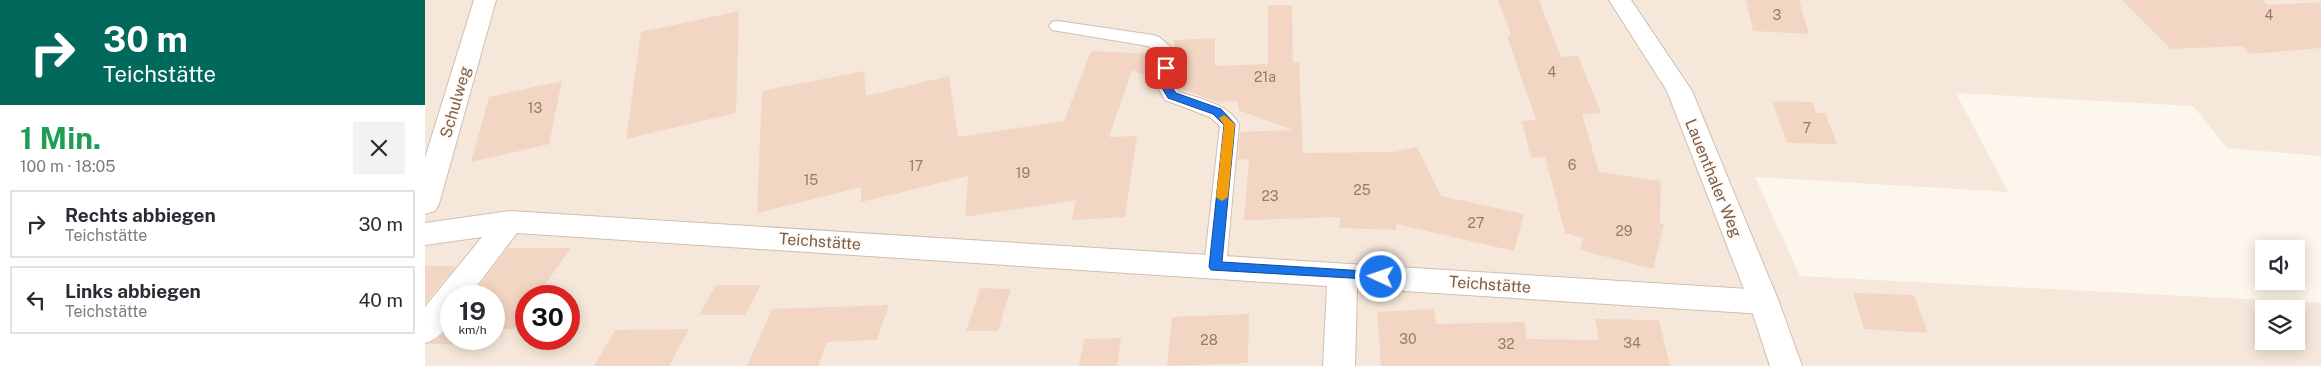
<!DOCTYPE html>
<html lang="de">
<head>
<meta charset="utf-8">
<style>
  :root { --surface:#fff; --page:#f2f2f3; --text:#2b2b33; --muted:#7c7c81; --line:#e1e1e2 }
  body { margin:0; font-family:"Public Sans",sans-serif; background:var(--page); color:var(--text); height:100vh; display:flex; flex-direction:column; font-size:19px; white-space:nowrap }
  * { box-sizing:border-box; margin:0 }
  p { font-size:16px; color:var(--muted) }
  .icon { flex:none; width:28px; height:28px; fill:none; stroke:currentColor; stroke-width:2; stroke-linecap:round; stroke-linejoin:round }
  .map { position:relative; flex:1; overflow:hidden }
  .sheet { display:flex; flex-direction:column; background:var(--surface); width:425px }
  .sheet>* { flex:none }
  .top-card { background:#00695c; color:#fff; overflow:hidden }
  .buttons { position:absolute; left:1830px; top:240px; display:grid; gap:10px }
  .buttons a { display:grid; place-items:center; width:50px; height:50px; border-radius:0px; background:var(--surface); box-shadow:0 2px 12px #0003; font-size:25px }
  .speed { position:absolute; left:15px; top:285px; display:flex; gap:10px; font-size:25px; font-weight:700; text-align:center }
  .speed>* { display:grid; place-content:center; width:65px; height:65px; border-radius:50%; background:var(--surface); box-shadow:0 2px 12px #0003; line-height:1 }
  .speed small { font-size:12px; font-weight:400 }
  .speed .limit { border:8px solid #d22; background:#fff; color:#111 }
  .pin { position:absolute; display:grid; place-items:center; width:42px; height:42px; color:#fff; margin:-21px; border-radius:10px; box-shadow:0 2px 8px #0006 }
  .me { position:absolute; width:55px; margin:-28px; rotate:273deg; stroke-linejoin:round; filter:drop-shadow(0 0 4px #0008) }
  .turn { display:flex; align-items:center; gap:18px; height:105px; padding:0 20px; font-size:22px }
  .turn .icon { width:65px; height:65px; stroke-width:2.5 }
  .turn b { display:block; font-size:35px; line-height:42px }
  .round { display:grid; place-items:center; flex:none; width:52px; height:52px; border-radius:0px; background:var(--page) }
  .head { display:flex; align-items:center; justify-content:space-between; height:85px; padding:0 20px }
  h1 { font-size:30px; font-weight:700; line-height:38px; color:#1e9e55 }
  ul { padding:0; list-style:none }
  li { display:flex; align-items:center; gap:15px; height:68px; margin:0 10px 8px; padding:0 10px; border:2px solid var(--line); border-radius:0px }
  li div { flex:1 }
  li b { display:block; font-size:19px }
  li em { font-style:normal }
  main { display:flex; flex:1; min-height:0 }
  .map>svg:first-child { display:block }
</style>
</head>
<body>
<main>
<section class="sheet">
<div class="top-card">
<div class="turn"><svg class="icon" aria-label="right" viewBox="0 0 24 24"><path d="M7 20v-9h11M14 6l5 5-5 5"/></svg><div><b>30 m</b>Teichstätte</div></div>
</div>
<div class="head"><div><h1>1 Min.</h1><p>100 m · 18:05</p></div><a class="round"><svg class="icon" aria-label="close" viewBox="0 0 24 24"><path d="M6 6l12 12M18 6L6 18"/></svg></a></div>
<ul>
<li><svg class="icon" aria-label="right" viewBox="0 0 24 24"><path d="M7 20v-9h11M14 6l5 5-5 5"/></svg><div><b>Rechts abbiegen</b><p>Teichstätte</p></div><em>30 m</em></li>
<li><svg class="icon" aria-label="left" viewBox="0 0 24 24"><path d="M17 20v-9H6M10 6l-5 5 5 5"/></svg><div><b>Links abbiegen</b><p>Teichstätte</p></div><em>40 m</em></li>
</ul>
</section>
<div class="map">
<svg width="1896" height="366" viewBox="0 0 1896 366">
  <rect width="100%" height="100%" fill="#fdf6ec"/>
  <path fill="#f5e8da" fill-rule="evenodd" d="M0,0H1896V156L1802,148L1768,106L1531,93L1583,192L1330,177L1375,276L1896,303V366H0ZM26,296H69V339H26ZM101,296H144V339H101ZM1839,309H1871V341H1839Z"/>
  <g fill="#f3d5c3">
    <path d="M1073,0H1114L1136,57L1153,56L1176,113L1157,114L1174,172L1236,181L1235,223L1239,224L1228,269L1155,250L1158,238L1140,233L1120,157L1106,158L1097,121L1111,120L1082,36L1086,35Z"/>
    <path d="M1321,0H1374L1384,34L1328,31Z"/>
    <path d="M1697,0H1837L1842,5L1896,2V48L1825,54L1817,46L1746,49Z"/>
    <path d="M843,5H867L868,63L874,62L878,153L969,152L992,147L1016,196L1099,214L1089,251L971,224V230L914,228L915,217L819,220L824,159L813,160L815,132L868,130L813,110V101L793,102L753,88L749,40L790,38V66L843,64Z"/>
    <path d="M314,11L311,113L201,139L216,32Z"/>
    <path d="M666,51L729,54L730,79L707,70L684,137L712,136L700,217L647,220L651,200L540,217L543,176L436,202V187L332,213L337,91L439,71L441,96L524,76L533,137L639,121Z"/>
    <path d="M137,81L124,144L46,162L64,97Z"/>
    <path d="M1347,101L1388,102L1391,113H1400L1412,144L1362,143Z"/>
    <path d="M83,248H146L112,296H101V311L89,329H69V296H46Z"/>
    <path d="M0,266H31L0,304Z"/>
    <path d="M291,285H336L320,315H274Z"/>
    <path d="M555,288L586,289L573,331H541Z"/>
    <path d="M1428,293L1489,295L1503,333L1439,329Z"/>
    <path d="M464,305L452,340L402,342L393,366H322L347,309Z"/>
    <path d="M1009,309L1011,324L1099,322L1102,339L1174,340L1170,319L1234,320L1245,366H956L952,312Z"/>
    <path d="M824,314L823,363L742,366L747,317Z"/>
    <path d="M26,317V339H62L57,345L1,344L20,332Z"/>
    <path d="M264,329L244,366H169L190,330Z"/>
    <path d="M696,338L692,366H654L659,339Z"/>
  </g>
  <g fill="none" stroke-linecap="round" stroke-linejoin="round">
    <defs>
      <path id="service" d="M633,21L728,35L734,37L749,50L750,86L754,92C775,99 802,103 814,124L801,267L798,273L790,275L782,273L779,267L795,126L785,117L740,100L732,86L731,52L723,46L627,30L624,26L627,22Z"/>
      <g id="minor">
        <path d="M49,0H71L14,204L10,211L0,214V158Z"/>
        <path d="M85,211L1339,290L1350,293L1354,302L1350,311L1339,314L932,288L930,366H898L902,286L92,233L44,296H26C26,319 24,335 0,343V307L57,237L0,245V223Z"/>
      </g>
      <path id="tertiary" d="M1184,0H1206L1267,91L1354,302L1377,366H1345L1324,302L1242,91Z"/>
    </defs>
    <use href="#service" stroke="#d1beb0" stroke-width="2"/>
    <use href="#minor" stroke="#d1beb0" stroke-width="2"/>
    <use href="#tertiary" stroke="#d1beb0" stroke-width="2"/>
    <use href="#service" fill="#fff" fill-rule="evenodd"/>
    <use href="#minor" fill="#fff" fill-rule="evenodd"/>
    <use href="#tertiary" fill="#fff" fill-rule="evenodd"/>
  </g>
  <path fill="#1a73e8" stroke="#114b97" d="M741,65L746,68V86L751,93L796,109L810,124L797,262L956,272L962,277L960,280L786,270L784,267L799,125L788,114L743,98L736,86V68Z"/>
  <path fill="#f59e0b" d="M799,115L810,124L803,197L797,201L791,197L799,125L794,118Z"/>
  <g text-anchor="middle" stroke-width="4" stroke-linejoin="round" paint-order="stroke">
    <g font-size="14" fill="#987a6a">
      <text x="1352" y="20">3</text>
      <text x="1844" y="20">4</text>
      <text x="1127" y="77">4</text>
      <text x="840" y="82">21a</text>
      <text x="110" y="113">13</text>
      <text x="1382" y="133">7</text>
      <text x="1147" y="170">6</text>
      <text x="491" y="171">17</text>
      <text x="598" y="178">19</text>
      <text x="386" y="185">15</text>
      <text x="937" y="195">25</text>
      <text x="845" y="201">23</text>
      <text x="1051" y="228">27</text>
      <text x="1199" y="236">29</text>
      <text x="983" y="344">30</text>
      <text x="784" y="345">28</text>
      <text x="1207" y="348">34</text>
      <text x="1081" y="349">32</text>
    </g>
    <g font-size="16" fill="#7a5c4d" stroke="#fffaf3">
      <text transform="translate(30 102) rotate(-74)" y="6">Schulweg</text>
      <text transform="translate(1289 178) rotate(68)" y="6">Lauenthaler Weg</text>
      <text transform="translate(395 241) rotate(4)" y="6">Teichstätte</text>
      <text transform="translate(1065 284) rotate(4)" y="6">Teichstätte</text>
    </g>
  </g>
</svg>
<div class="buttons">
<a><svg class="icon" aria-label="sound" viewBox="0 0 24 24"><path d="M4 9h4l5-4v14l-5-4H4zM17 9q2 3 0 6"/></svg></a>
<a><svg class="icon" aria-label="layers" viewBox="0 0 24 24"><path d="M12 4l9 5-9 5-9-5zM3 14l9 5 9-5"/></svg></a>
</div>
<div class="speed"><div>19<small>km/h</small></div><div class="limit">30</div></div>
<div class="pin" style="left:741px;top:68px;background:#d93025"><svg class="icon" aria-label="arrive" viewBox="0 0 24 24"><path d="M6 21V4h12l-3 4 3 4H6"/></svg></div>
<svg class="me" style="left:956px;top:277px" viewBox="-20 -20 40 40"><circle r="17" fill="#1a73e8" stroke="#fff" stroke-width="3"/><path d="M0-11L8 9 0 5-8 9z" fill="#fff"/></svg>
</div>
</main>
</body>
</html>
